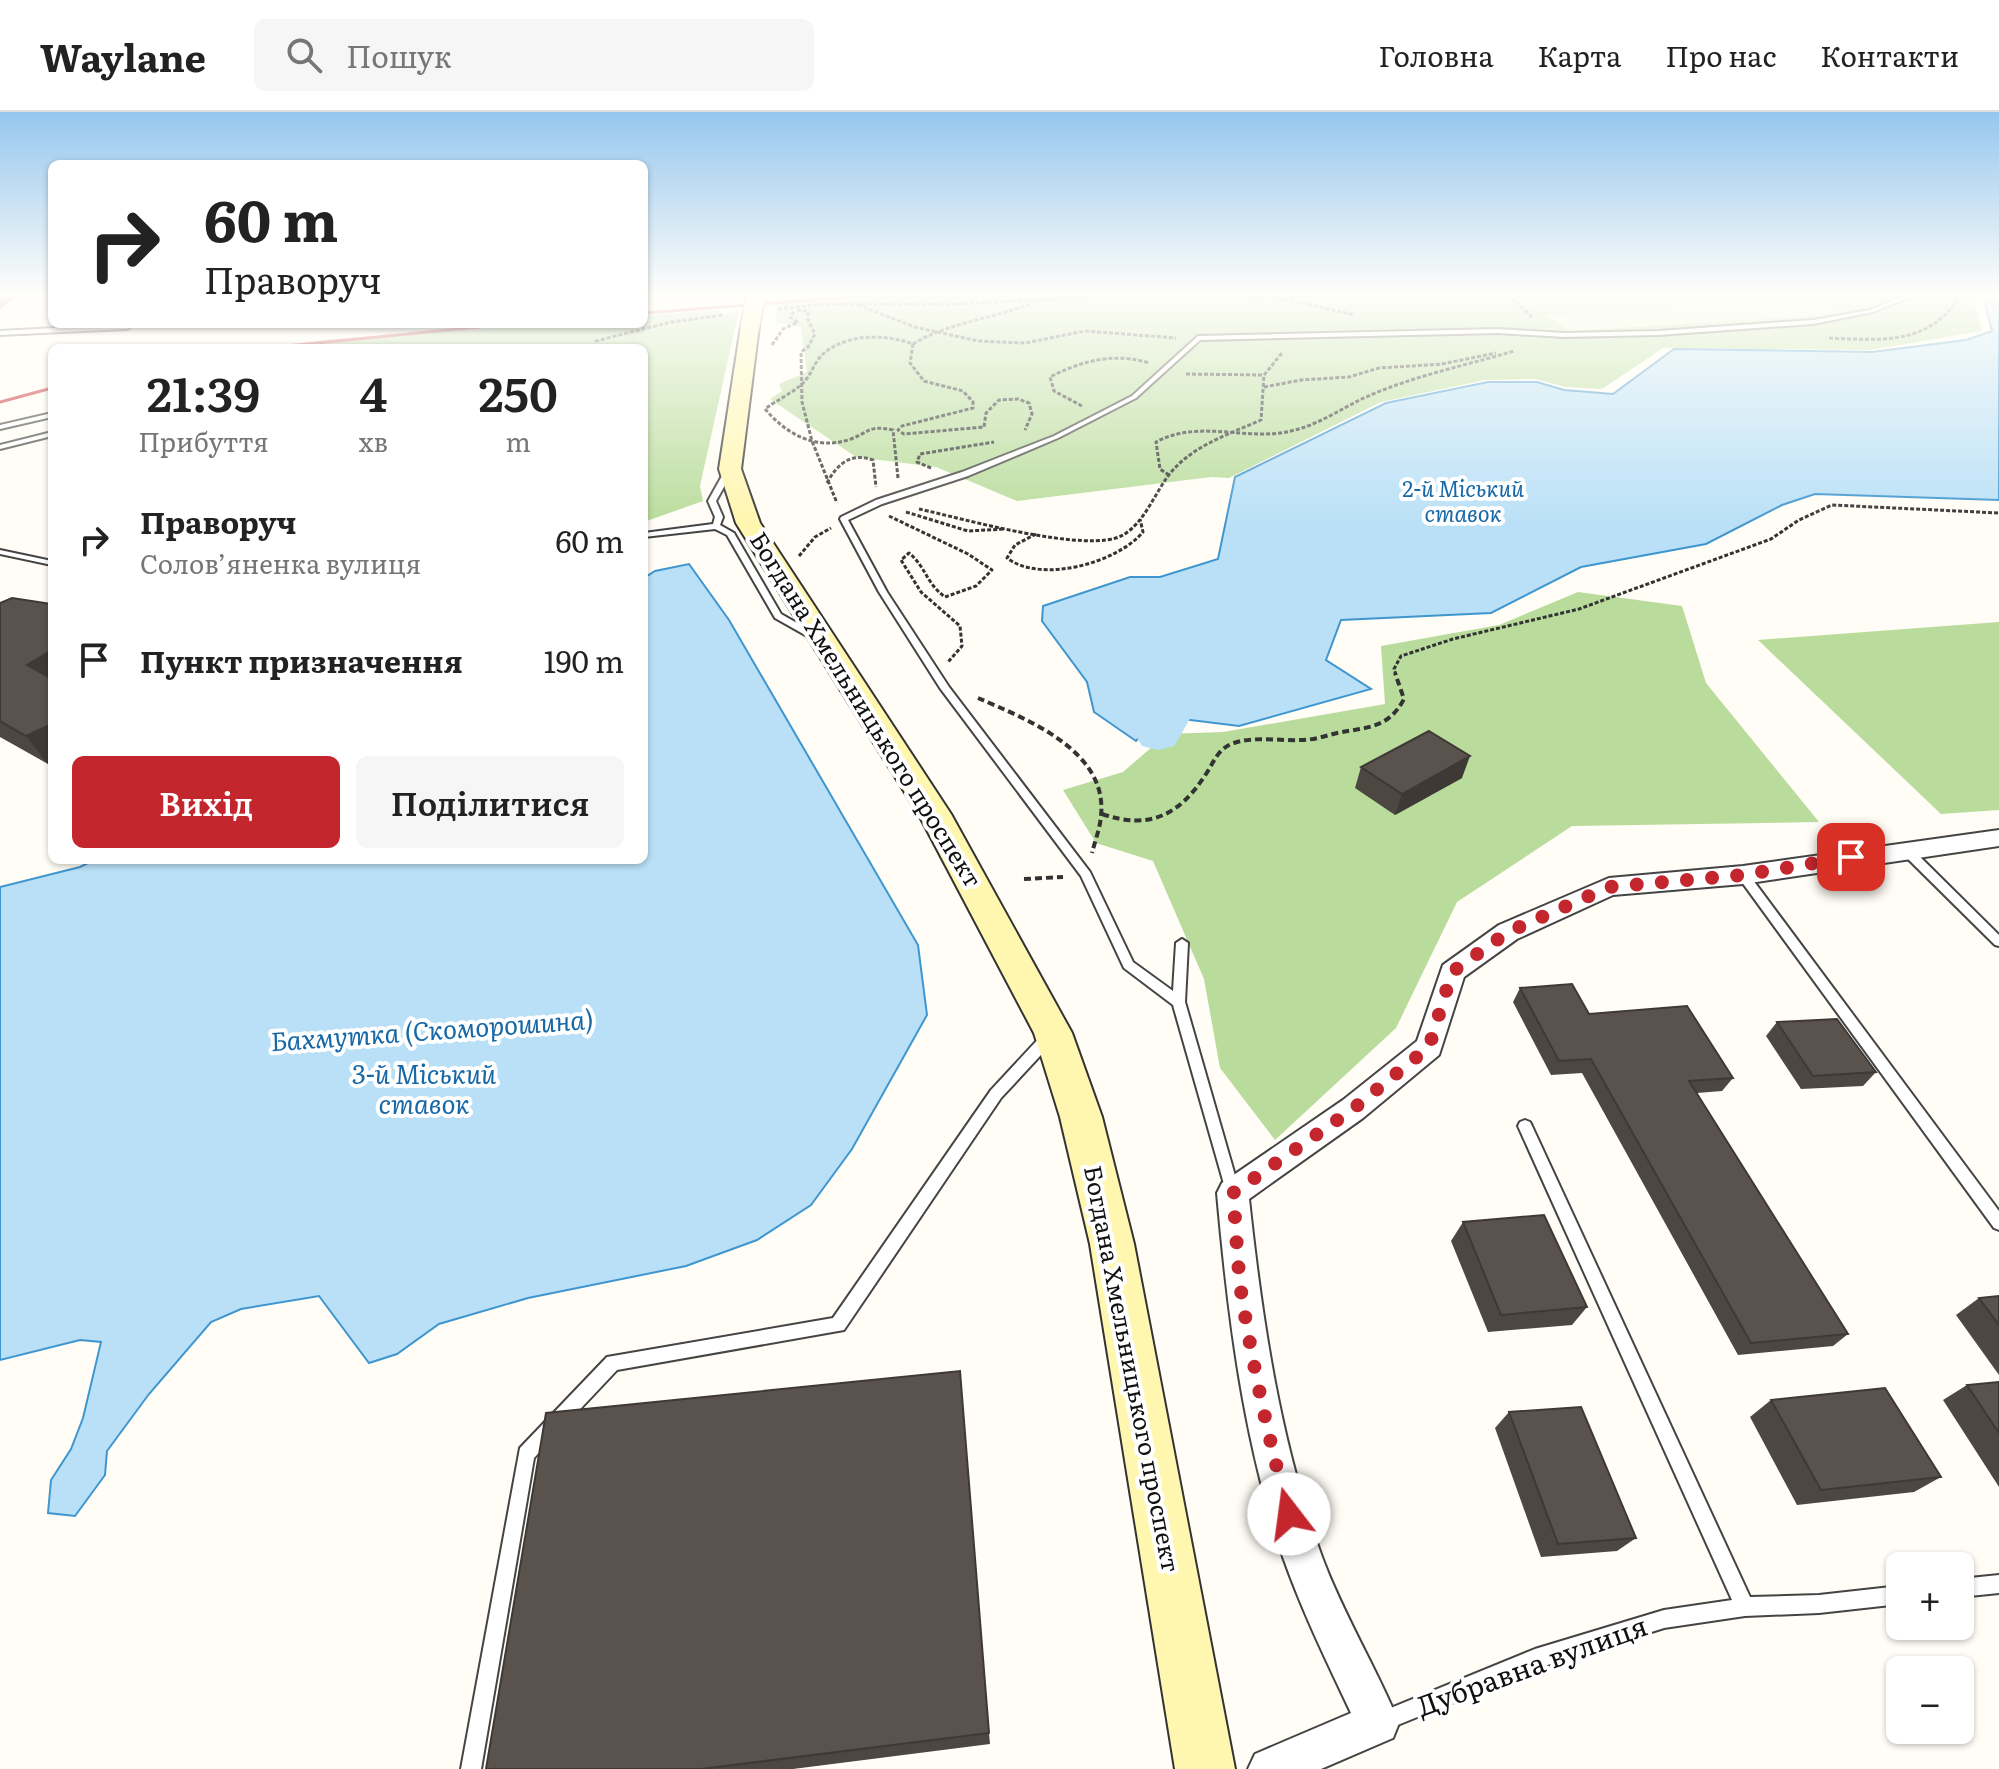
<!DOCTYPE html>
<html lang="uk">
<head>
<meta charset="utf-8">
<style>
  :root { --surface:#fff; --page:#f6f6f6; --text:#222; --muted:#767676; --line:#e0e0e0; --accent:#c4262e }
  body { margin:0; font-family:Literata,serif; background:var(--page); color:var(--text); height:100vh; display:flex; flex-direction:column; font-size:30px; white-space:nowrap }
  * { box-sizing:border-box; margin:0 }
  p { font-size:26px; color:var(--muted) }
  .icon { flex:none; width:44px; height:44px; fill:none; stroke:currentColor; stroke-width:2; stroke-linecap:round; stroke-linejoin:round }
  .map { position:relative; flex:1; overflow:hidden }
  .drawer { position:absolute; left:48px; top:232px; width:600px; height:520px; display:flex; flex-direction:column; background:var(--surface); border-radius:12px; box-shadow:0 2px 6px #0004 }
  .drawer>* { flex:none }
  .guide { position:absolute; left:48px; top:48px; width:600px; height:168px; border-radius:12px; box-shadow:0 2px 6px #0004; background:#fff; color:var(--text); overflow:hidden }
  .tools { position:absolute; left:1886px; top:1440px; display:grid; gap:16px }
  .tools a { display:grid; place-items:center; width:88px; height:88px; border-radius:12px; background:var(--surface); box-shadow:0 2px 6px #0004; font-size:40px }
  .pin { position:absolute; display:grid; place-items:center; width:68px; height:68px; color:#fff; margin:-34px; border-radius:16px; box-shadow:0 4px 12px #0006 }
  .me { position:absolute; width:88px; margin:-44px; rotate:345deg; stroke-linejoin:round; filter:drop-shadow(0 0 6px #0008) }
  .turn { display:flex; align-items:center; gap:28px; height:168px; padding:0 24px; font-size:36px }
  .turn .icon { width:104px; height:104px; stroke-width:2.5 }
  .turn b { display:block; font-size:56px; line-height:68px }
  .eta { display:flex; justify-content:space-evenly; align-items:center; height:136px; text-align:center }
  .eta b { font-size:48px; font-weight:600; line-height:56px }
  .button { display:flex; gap:16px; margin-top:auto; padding:16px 24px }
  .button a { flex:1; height:92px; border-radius:12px; background:var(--accent); color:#fff; font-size:32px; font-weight:600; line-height:92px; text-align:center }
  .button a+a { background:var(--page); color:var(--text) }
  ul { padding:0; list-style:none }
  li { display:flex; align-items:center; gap:24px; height:120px; padding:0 24px }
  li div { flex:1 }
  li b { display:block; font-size:30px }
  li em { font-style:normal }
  header { display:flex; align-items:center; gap:48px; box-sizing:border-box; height:112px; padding:0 40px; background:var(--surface); border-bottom:2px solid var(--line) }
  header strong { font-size:38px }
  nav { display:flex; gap:44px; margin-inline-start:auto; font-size:28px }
  .search { width:560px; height:72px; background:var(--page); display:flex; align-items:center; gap:20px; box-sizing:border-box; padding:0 28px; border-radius:12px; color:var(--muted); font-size:30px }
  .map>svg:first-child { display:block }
</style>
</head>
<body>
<header>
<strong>Waylane</strong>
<div class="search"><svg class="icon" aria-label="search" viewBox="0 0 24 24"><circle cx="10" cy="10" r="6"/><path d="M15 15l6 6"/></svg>Пошук</div>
<nav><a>Головна</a><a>Карта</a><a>Про нас</a><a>Контакти</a></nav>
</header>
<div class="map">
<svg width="1999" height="1657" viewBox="0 0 1999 1657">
  <rect width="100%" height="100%" fill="#fffdf5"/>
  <g fill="#b9dc9c">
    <path d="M897,182H1973L1982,219L1870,238L1663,236L1602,277L1566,275L1535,267L1485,268L1381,290L1229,366L1211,365L1017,389L936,355L856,345L770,287L782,279L779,272L807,260L801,215L776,210L777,190Z"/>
    <path d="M718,198L724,203L739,198L700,374L703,389L644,410V236H276L331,227L555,212H644V204Z"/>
    <path d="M1578,480L1682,494L1706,571L1819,710L1572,714L1457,790L1396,916L1275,1028L1220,956L1204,867L1153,749L1096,731L1063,678L1123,660L1167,622L1223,620L1385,592L1381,534L1499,513Z"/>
    <path d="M1999,510V698L1941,702L1758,528Z"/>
  </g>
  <path fill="#e6f2cf" d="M1816,186L1846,202L1569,219L1546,203Z"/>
  <g fill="#b9e0f7" stroke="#3f96cf" stroke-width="2">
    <path d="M1989,182H1999V388L1815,382L1782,393L1706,432L1581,455L1491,501L1341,508L1326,548L1371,577L1239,614L1158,604L1136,629L1094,600L1087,570L1042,509L1043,494L1130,465H1160L1218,447L1235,365L1386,291L1488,270H1537L1564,278L1613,282L1674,237L1872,240L1966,228L1992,219L1983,184Z"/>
    <path d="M689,452L729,508L918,833L927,903L852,1037L811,1093L757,1128L686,1154L528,1186L439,1212L397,1242L369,1251L319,1184L241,1197L211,1210L149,1282L107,1339L105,1363L75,1404L48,1401L51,1368L71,1337L83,1306L101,1230L80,1228L0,1248V775L80,755L94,748H644V466L655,459Z"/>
  </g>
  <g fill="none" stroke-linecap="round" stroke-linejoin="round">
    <path fill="#b9e0f7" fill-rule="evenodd" d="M1206,530L1221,533L1227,542L1180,624L1174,634L1158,638L1142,634L1136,624L1185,542L1191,533Z"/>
    <defs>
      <g id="lane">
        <path d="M1908,182H1917L1873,200L1813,212L1658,223L1564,225L1498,221L1200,228L1136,286L1058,326L968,364L882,392L848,408L887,480L949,575L1090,760L1133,850L1173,879L1176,831L1182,827L1188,831L1185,890L1240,1081L1238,1086L1233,1087L1228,1086L1173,893L1124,856L1081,764L940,576L879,480L840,407L841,405L876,388L962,360L1054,324L1132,284L1198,224L1498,217L1564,221L1658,219L1813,208L1870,198Z"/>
        <path d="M127,212H134L127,217L0,223V219Z"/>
        <path d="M52,301V305L0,317V313Z"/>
        <path d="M52,320V324L0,337V333Z"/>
        <path d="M727,355L734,357L716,389L723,405L720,413L734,421L781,502L820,524V528H814L775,506L727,423L715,417L644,425V421L713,412L715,405L708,389Z"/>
        <path d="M0,438L52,449V453L0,442Z"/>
        <path d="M1905,733L1909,734L1999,823V834L1995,833L1901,740L1899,737L1901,734Z"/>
        <path d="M1743,759L1747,760L1999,1099V1118L1994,1116L1739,766L1737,763Z"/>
        <path d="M1048,921L1053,922L1054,926L1053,930L1001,986L844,1218L617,1258L534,1346L481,1657H461L520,1336L607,1245L833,1206L991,978L1043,922Z"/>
        <path d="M1525,1008L1530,1010L1532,1014L1750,1485L1819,1483L1900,1474V1492L1819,1501L1745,1504L1664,1516L1535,1557L1383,1619L1376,1616L1373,1609L1376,1602L1535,1537L1664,1498L1732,1488L1518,1014L1520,1010Z"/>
        <path d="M1999,1463V1481L1960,1485V1467Z"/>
      </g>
      <path id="street" d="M1999,718V734L1743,772L1613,783L1517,827L1464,865L1439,943L1363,1006L1249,1087C1262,1208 1280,1330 1322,1445C1343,1502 1376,1555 1399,1611L1393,1626L1321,1657H1248L1255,1642L1351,1601C1327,1550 1302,1499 1283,1445C1243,1328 1228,1204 1217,1081L1222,1071L1343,988L1417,929L1443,853L1499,813L1609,766L1743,754Z"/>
      <path id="secondary" d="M750,209L759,214L741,357L760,411L951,702L1072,921L1102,1005L1134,1132L1235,1657H1175L1090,1132L1060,1005L1034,921L919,703L736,411L719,357L741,214Z"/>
    </defs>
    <use href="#lane" stroke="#444" stroke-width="4"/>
    <use href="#street" stroke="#444" stroke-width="4"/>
    <use href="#secondary" stroke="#333" stroke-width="4"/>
    <g stroke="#333" stroke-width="3" stroke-dasharray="4 2" stroke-linecap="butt">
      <path d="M1163,182L1265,186"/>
      <path d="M1261,182L1355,203"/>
      <path d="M1507,182L1532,205"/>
      <path d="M1279,186L1401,182"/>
      <path d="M858,193L915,215L978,229L1025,231L1085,219L1176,226"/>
      <path d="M778,197L823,192H958L1148,182"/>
      <path d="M797,198L808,199V208L815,222L808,235L801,240L802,290L812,329L837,391"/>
      <path d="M1829,226C1883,228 1930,234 1961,182"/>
      <path d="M913,232C949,210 993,207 1032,191"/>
      <path d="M772,233L783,217L798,210L790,205L795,198"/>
      <path d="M596,236V229L671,210L724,203"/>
      <path d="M1186,262L1264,263"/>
      <path d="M1264,275L1301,268L1349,265L1379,256L1442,252L1496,241"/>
      <path d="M1082,294L1054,279L1050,265C1081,249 1115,240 1149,251"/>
      <path d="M931,356L917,350L920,342L994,330"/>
      <path d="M1169,363L1160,357L1156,330C1201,306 1248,331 1295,318C1323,311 1346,293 1373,282C1418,263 1467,253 1514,239"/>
      <path d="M898,366L893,318C869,313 871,319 851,327C817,339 787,323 765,297C777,288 791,282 802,272C811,264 814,250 823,242C847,221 885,222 913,232L910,251L924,269L963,279L973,290V296L902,314L898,318L904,322L984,315L986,301L999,288L1018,287L1029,291L1032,302L1025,318"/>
      <path d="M827,371C837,352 851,340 873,348L876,375"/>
      <path d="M919,397C961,406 1089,443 1123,423C1144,411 1154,383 1168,364C1191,334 1227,323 1261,308L1264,263L1282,241"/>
      <path d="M906,400L968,419L1005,417"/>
      <path d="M889,404L968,442L992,458L976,474L945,485C926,471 926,455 909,441L901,448L921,480L960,514L962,534L948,550"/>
      <path d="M1036,422L1015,433L1007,446C1041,472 1117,451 1143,420L1140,407"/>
      <path d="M799,444L815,425L831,416"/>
      <path d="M1396,563L1394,557L1401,544L1453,527L1579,497L1771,427L1799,408L1832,393L1999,401"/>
    </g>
    <g stroke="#333" stroke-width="4" stroke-dasharray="7 4" stroke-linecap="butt">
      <path d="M978,586C1026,607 1108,638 1101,704C1100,716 1095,729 1092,741"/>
      <path d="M1102,702C1149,718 1179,704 1206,662C1214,650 1218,636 1234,631C1255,624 1279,629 1301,628C1314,628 1325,624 1337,621C1367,615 1388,617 1404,587L1395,561"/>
      <path d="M1024,767L1063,765"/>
    </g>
    <use href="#lane" fill="#fff" fill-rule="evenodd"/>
    <use href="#street" fill="#fff" fill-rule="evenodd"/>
    <use href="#secondary" fill="#fff6b0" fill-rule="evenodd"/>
    <g stroke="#c4262e" stroke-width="3">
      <path d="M644,201L889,182"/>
      <path d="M266,236L510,212"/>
      <path d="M0,290L52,276"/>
    </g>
    <defs>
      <path id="secondary-bridge" d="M750,214L756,182"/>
    </defs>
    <use href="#secondary-bridge" stroke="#333" stroke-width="21" stroke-linecap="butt"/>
    <use href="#secondary-bridge" stroke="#fff6b0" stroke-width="19"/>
  </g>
  <g fill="#4d4742">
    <path d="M0,491L52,492V650L48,652L0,625Z"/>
    <path d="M1361,655L1462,666L1395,703L1355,676Z"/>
    <path d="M1520,876L1589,902L1733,966L1722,979L1697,981L1848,1222L1833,1234L1738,1243L1582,961L1551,963L1513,890Z"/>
    <path d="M1777,910L1876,960L1863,974L1801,977L1766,924Z"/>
    <path d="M1463,1110L1587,1195L1572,1213L1488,1220L1451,1129Z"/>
    <path d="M1999,1184V1263L1956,1203L1979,1186Z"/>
    <path d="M1999,1270V1375L1943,1288L1967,1273Z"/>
    <path d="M1771,1288L1941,1365L1914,1380L1797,1393L1750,1305Z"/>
    <path d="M1509,1300L1636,1426L1617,1439L1541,1445L1495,1316Z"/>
    <path d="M989,1621L990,1632L793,1657H486Z"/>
  </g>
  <g fill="#3f3936">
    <path d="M0,182H21L0,197Z"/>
    <path d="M52,538V578L27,553Z"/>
    <path d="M52,612V650L48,652L26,624Z"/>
    <path d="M1470,644L1462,666L1395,703L1402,682Z"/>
  </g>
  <g fill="#5a524d" stroke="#3f3936" stroke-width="2">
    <path d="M12,486L52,492V538L27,553L52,567V612L26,624L0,609V491Z"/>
    <path d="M1429,619L1470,644L1402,682L1361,655Z"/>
    <path d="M1572,872L1589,902L1687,894L1733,966L1689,969L1848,1222L1751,1231L1591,947L1559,949L1520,876Z"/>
    <path d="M1837,907L1876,960L1813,964L1777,910Z"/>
    <path d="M1544,1103L1587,1195L1501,1203L1463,1110Z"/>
    <path d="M1999,1184V1213L1979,1186Z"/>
    <path d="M960,1259L989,1621L701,1657H486L546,1301Z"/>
    <path d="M1999,1270V1321L1967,1273Z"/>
    <path d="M1885,1276L1941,1365L1821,1378L1771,1288Z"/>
    <path d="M1581,1295L1636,1426L1558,1432L1509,1300Z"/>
  </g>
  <linearGradient id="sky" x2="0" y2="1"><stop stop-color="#95c6ee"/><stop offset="0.44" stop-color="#fffefa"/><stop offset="1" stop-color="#fffefa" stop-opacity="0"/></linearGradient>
  <rect width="1999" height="414" fill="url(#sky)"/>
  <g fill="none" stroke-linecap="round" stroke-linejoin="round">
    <path stroke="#c4262e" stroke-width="14" stroke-dasharray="0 25.2" d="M1289,1402C1269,1329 1253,1255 1241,1179C1237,1147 1236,1114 1233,1081L1353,997L1429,935L1452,860L1508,820L1609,775L1743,763L1851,745"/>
  </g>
  <g text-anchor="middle" stroke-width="8" stroke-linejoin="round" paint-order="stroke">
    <g font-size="22" font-style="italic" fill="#1768a6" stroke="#fff">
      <text x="1463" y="385">2-й Міський<tspan x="1463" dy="25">ставок</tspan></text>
    </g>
    <g font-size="24" fill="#111" stroke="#fff">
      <text transform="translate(865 598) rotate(58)" y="8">Богдана Хмельницького проспект</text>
      <text transform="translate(1131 1257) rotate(79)" y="8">Богдана Хмельницького проспект</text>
    </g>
    <g font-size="26" font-style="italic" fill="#1768a6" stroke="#fff">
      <text transform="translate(432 919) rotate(-4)" y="9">Бахмутка (Скоморошина)</text>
      <text x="424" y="972">3-й Міський<tspan x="424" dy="30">ставок</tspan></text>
    </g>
    <g font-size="28" fill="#111" stroke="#fff">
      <text transform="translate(1532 1554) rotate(-20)" y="10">Дубравна вулиця</text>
    </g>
  </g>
</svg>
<div class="tools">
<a>+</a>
<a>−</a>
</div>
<div class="pin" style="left:1851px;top:745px;background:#d93025"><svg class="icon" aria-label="arrive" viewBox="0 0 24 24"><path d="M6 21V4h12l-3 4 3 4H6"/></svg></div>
<svg class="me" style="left:1289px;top:1402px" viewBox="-20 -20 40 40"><circle r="19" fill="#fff"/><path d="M0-13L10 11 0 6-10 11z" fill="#c4262e"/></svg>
<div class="guide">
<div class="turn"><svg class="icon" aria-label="right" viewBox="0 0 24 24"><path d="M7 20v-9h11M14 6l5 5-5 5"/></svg><div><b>60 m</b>Праворуч</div></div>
</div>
<section class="drawer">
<div class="eta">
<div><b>21:39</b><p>Прибуття</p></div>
<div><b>4</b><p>хв</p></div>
<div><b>250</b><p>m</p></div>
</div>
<ul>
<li><svg class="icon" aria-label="right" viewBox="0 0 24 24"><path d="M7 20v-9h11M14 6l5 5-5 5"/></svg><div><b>Праворуч</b><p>Солов’яненка вулиця</p></div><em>60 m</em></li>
<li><svg class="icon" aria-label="arrive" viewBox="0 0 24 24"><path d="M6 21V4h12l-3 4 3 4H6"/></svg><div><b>Пункт призначення</b></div><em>190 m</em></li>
</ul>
<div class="button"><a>Вихід</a><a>Поділитися</a></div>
</section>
</div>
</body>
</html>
